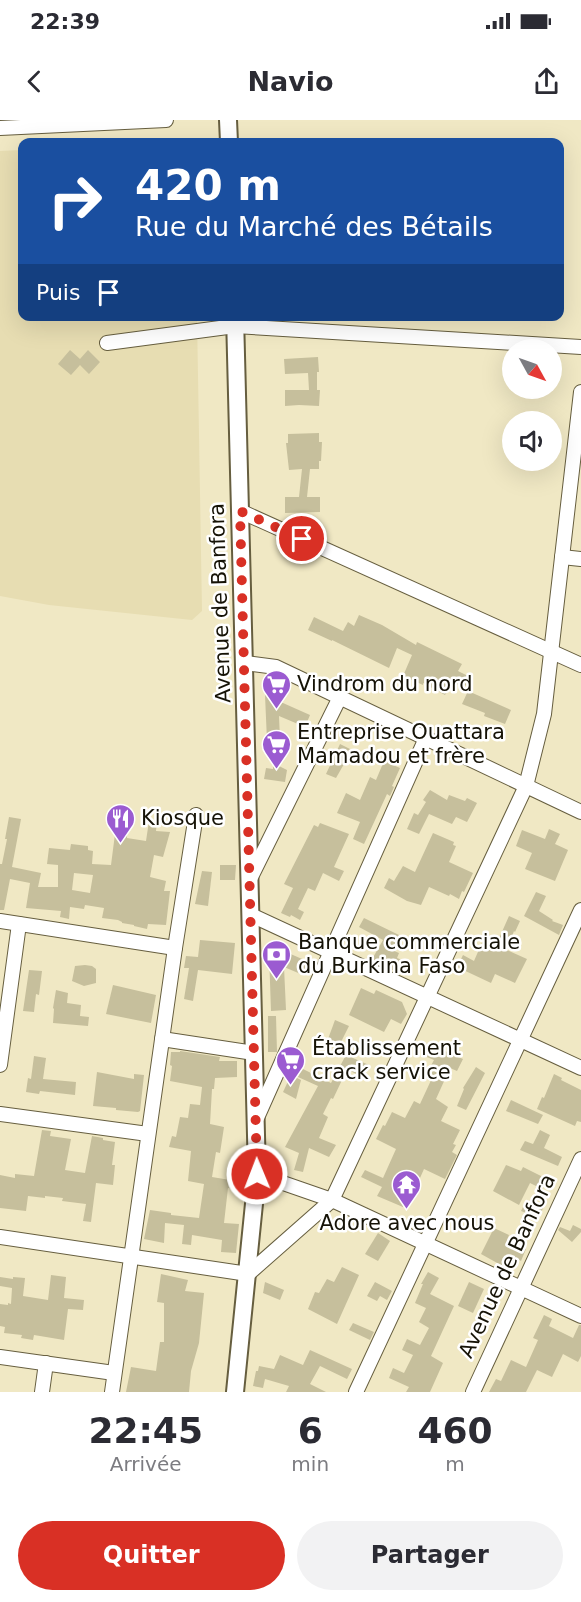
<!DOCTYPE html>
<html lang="fr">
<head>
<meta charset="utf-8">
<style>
  :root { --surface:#fff; --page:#f2f2f3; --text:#2b2b33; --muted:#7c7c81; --accent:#d93025 }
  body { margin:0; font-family:"DejaVu Sans",sans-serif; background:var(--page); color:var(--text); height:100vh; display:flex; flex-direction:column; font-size:22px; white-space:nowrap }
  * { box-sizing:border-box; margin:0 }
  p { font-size:20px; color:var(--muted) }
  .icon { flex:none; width:33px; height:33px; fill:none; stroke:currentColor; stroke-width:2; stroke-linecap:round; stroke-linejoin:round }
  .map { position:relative; height:1272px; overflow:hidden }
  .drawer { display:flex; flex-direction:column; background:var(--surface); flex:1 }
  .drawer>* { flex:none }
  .banner { position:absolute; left:18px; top:18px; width:546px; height:183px; border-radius:12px; box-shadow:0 6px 24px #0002; background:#1a4fa0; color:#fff; overflow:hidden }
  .needle { width:39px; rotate:130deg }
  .tools { position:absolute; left:502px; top:219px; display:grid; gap:12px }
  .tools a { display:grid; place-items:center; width:60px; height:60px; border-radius:50%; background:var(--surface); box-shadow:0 6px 24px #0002; font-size:30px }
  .pin { position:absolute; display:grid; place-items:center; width:51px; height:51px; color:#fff; margin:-26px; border:3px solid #fff; border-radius:50%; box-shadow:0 2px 6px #0007 }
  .me { position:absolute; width:66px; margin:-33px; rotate:359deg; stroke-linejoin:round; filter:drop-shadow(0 0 4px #0008) }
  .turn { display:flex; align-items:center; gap:21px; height:126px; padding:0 18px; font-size:27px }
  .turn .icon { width:78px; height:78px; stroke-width:2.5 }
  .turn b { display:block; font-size:42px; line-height:51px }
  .then { display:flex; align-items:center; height:57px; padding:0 18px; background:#0003; gap:12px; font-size:22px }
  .eta { display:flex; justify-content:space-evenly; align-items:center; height:102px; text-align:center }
  .eta b { font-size:36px; font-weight:700; line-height:42px }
  .cta { display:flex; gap:12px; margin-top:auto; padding:12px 18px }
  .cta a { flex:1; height:69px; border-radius:36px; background:var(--accent); color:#fff; font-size:24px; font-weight:700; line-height:69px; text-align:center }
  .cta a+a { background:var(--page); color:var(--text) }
  .status { display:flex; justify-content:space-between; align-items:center; height:42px; padding:0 30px; background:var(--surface); direction:ltr }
  .status svg { height:16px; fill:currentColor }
  header { display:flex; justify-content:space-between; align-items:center; height:78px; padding:0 18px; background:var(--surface); font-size:27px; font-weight:700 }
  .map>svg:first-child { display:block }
</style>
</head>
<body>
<div class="status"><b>22:39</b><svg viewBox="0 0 49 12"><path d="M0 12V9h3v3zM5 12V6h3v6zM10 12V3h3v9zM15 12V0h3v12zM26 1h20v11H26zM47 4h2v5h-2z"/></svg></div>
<header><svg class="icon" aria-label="back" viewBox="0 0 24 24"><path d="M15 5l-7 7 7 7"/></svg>Navio<svg class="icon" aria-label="share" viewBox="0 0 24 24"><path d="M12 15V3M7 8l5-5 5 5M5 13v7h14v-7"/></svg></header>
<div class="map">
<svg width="581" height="1272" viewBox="0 0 581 1272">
  <rect width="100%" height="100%" fill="#f0e8c4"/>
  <path fill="#e7ddb2" d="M22,30V196L197,197L202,491L192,500L49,485L0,476V31Z"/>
  <g fill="#c6bf9c" fill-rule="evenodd">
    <path d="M70,230L80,239L88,230L100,242L89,254L80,245L71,255L58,244Z"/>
    <path d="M318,237L319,252H317V270H320L319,286L299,285L285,286V270H309L308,253L285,254L284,239Z"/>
    <path d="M319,313V322H322L321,341H319V349H310L307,377H320V392L285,393V377H299L302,349L289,350L286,323H288V314Z"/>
    <path d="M359,495L382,505L416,525L417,522L462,544L458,551L470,557L464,568L453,562L445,575L423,563V565L403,556L412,535L397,528L389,548L332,520V521L308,510L314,497L343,511L348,502L354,506Z"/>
    <path d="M468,571L511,590L505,604L484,596L485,593L462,584Z"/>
    <path d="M265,575L310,595L305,607L279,596L280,620L267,621Z"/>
    <path d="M340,624L352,630L336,658L326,654Z"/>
    <path d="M384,641L400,648L392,666L394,667L390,676L387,674L364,724L353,719L360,702L337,693L346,673L360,680L370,657L376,660Z"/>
    <path d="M273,643L287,650L285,662L264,659L266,648L273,649Z"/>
    <path d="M430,670L447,680L449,675L465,681L467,678L477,683L467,702L456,697L452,704L429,694L419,714L407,709L414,693L418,695L426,682L423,680Z"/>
    <path d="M9,697L21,699L12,747L41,753L38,767H58V745L47,744L49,728L70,730L71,724L88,726V730L93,731L92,744L111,745L115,714L127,715V718L146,721L149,701L157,702L156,711L170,712L163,737L154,735L150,757L166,761L164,771H170L166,805L148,804L147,809L134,806V805L122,803V802L118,800L102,798L104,788L85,785L84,789L70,787L69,799L60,797L61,791L26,788L30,763L10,759L4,790H0V744H2L7,719H5ZM74,753L93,755L90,773L72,770Z"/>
    <path d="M320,703L349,714L334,747L344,751L339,761L323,753L315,771L308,768L298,789L304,792L300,800L291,795L290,797L281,793L293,768L284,764L314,705L318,707Z"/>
    <path d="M549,709L560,714L555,724L568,730L555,761L525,749L532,733L516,726L522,710L545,719Z"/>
    <path d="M433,713L454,722L453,725L456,726L449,742L473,753L464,772L462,771L459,779L450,774L449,776L429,767L421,785L407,781L384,768L389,758L394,761L403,746L415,752Z"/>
    <path d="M220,745H236L235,760H220Z"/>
    <path d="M202,751L212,752L208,786L195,784Z"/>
    <path d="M536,772L546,776L539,791L553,800L552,801L563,805L559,815L524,796Z"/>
    <path d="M509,796L520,801L515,812L514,811L507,830L527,839L515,863L495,854L491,863L457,847L463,835L474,841L484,818L497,823Z"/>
    <path d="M364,798L399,815L392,830L399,833L397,838L402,840L397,852L371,841L383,820L359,807Z"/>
    <path d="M200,820L235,823L232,854L198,850L193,881L184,879L189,848H184L186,836L198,837Z"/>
    <path d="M286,832L309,842L303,855L284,847L286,890L271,891L269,833Z"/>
    <path d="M85,845L92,846L96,849V863L84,866L72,861L75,846Z"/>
    <path d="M29,850L42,851L39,875L36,874L34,892L23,891Z"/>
    <path d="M113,865L156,875L151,903L106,894Z"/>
    <path d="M361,868L374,874L376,870L402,882L407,894L401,904L391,899L384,912L349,895Z"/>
    <path d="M56,870L68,873L67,883L81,885L80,896L89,897L88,906L53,903L54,889L53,888Z"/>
    <path d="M268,896H276L277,932H268Z"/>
    <path d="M335,900L349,906L340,924L328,919Z"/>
    <path d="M427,923L463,939L457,951L450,948L436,979L448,987L441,1001L460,1010L453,1024L456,1025L452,1032L457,1035L445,1059L424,1049L420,1058L417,1056L409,1079L403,1087L377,1076L382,1067L361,1057L365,1050L383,1058L396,1029L376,1019L383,1005L385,1006L392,992L405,998L414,981L420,984L433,956L427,953L434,940L422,935Z"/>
    <path d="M180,931L220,937L219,941H237V957L215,958L214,969H212L210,1004L224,1007L220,1033L216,1032L212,1057L242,1062L241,1070L228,1068L224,1103L239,1104L236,1133L221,1132L222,1120L192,1115L191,1125L182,1124L184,1105L165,1103L164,1123L144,1119L150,1090L171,1093V1095L199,1098L204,1064L188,1061L191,1031L169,1027L172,1016L176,1017L180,997L188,998L190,984L200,985L202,967L170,961L172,946L170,945L171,932H180Z"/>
    <path d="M346,935L369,945L363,957L350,951L344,961L342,960L333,979L331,978L323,994L328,997L319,1018L336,1025L329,1037L309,1028L303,1052L294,1050L299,1033L285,1027L318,966L298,957L301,948L331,963Z"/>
    <path d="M34,936L46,938L43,959L76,962L75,975L40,971L39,974L26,972L28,958L31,959Z"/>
    <path d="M476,947L485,953L466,990L457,986L464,969L463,968Z"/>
    <path d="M97,952L134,959V954L144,955L140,991L138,992L116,990V988L93,986Z"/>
    <path d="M554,954L562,958L561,960L581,970V1002L577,1001L575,1006L537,989L542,977L544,978Z"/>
    <path d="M291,955L301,960L296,979L283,972Z"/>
    <path d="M511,980L543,995L538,1004L506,991Z"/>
    <path d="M42,1010L51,1011L50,1016L71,1019L65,1050L85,1053L92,1016L103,1018V1020L115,1022L112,1045H115L113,1065L96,1063L91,1102L83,1101L86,1084L62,1081L63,1078L45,1076V1078L28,1076L26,1091L0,1088V1055L15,1058V1054L34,1056Z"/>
    <path d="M540,1010L550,1015L544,1028L562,1037L558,1046L520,1030L525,1021L533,1024Z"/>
    <path d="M506,1045L521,1051L523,1047L547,1059L542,1069L530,1063L519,1085L493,1071Z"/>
    <path d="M526,1081L543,1088L539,1098L521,1091Z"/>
    <path d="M573,1105L581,1109V1112L572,1122L558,1110L560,1107L570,1111Z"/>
    <path d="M494,1108L509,1115L507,1120L526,1129L521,1141L514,1137L508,1149L481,1134Z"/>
    <path d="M378,1113L390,1121L378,1141L365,1134Z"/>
    <path d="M342,1147L359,1155L337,1204L308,1189L315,1172L319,1173L327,1159L334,1162Z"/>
    <path d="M428,1152L439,1158L430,1174L454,1186L431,1236L443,1243L430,1272H406L409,1267L389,1258L393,1248L404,1253L413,1235L402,1230L407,1219L420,1225L429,1208L419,1202L426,1188L415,1183L423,1164H421Z"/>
    <path d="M161,1154L188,1160L185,1171L204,1173L199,1223L191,1251L189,1272H126L131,1247L156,1251L160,1222H164V1183L157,1182Z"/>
    <path d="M51,1155L66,1157L64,1178L84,1180L83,1190L68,1189L64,1220L34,1215L33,1220L21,1218L22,1215L4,1213L5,1207L0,1206V1184L8,1185V1183L11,1184L12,1168L0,1166V1157L13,1159V1157L25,1158L23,1176L48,1180Z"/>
    <path d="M265,1162L284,1170L280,1180L263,1173Z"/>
    <path d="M375,1162L392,1171L387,1180L380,1176L377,1181L367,1176Z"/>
    <path d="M469,1162L484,1169L473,1193L458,1186Z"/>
    <path d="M544,1195L552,1199L549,1206L573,1218L579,1205H581V1236L578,1242L563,1234L552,1257L537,1250L526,1272H489L496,1259L501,1261L511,1240L526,1247L538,1220L533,1218Z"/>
    <path d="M353,1203L374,1212L370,1220L349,1210Z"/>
    <path d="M310,1230L352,1249L347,1259L320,1246L310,1264L326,1272H286L289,1266L265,1259L263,1268L253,1266L256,1251H258L259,1246L274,1249L280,1235L303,1245Z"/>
  </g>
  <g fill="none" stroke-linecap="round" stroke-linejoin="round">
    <defs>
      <g id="minor">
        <path d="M0,8L166,0"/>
        <path d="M107,223L235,206L581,227"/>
        <path d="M240,391L581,545"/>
        <path d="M562,437L581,439"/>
        <path d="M245,543L276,547L581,692"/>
        <path d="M250,759L340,577"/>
        <path d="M251,795L581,948"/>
        <path d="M0,801L175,828"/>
        <path d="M162,919L254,933"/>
        <path d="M0,945L19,804"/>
        <path d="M0,994L148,1014"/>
        <path d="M256,1000L426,618"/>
        <path d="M257,1054L332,1080L581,1196"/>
        <path d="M0,1117L248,1154L332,1080L526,666L544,594L581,272"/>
        <path d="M0,1237L114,1253"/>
        <path d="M42,1272L46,1243"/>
        <path d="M112,1272L175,828L196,695"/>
        <path d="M356,1272L581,790"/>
        <path d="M473,1272L581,1039"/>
      </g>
      <g id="major">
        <path d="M228,0L229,22"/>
        <path d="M235,196L257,1054L235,1272"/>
      </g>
    </defs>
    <use href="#minor" stroke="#665e3f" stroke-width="16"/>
    <use href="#major" stroke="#665e3f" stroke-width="20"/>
    <use href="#minor" stroke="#fff" stroke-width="14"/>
    <use href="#major" stroke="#fff" stroke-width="16"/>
  </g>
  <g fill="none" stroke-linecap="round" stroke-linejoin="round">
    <path stroke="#d93025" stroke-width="10" stroke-dasharray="0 18" d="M257,1054L240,391L302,419"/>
  </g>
  <defs>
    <symbol id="supermarket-pin" viewBox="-11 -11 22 30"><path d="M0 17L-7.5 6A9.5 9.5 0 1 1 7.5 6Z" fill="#9b5bd1" stroke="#fff"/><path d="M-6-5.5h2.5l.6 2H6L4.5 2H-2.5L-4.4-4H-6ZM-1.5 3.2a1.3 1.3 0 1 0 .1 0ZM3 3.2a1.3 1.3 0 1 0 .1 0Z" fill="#fff"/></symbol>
    <symbol id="restaurant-pin" viewBox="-11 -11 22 30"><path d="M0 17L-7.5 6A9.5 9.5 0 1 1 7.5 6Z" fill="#9b5bd1" stroke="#fff"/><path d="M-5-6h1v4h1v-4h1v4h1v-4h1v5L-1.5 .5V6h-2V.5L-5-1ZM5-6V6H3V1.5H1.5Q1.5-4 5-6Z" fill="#fff"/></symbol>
    <symbol id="bank-pin" viewBox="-11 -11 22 30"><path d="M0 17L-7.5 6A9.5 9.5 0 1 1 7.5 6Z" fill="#9b5bd1" stroke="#fff"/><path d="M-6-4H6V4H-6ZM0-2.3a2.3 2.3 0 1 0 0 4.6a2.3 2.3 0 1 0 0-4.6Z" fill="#fff"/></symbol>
    <symbol id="temple-pin" viewBox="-11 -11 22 30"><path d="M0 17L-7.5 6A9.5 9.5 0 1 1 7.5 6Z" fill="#9b5bd1" stroke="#fff"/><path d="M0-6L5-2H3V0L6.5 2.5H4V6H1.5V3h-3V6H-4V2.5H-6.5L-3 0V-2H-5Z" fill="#fff"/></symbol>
  </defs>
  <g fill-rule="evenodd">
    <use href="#supermarket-pin" x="260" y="548" width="33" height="45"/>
    <use href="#supermarket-pin" x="260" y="608" width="33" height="45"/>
    <use href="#restaurant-pin" x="104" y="682" width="33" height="45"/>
    <use href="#bank-pin" x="260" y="818" width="33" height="45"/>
    <use href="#supermarket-pin" x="274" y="924" width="33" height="45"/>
    <use href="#temple-pin" x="390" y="1048" width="33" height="45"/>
  </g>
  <g text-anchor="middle" stroke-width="5" stroke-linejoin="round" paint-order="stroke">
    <g font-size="21" fill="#151206" stroke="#fff">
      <text transform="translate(220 483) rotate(-92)" y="7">Avenue de Banfora</text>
      <text transform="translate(507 1146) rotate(-65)" y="7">Avenue de Banfora</text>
    </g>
    <g font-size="21" fill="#151206" stroke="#fff" text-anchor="start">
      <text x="297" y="571">Vindrom du nord</text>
      <text x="297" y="619">Entreprise Ouattara<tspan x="297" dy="24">Mamadou et frère</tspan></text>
      <text x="141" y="705">Kiosque</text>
      <text x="298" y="829">Banque commerciale<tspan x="298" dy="24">du Burkina Faso</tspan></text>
      <text x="312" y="935">Établissement<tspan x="312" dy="24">crack service</tspan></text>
      <text x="407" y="1110" text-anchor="middle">Adore avec nous</text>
    </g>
  </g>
</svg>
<div class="tools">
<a><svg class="needle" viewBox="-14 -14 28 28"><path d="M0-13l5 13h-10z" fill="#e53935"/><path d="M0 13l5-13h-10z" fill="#7c7c81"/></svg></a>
<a><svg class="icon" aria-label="sound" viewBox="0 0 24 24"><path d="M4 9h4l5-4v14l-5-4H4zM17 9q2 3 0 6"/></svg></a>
</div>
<div class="pin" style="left:302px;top:419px;background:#d93025"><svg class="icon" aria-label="arrive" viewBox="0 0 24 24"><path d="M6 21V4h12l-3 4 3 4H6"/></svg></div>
<svg class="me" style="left:257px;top:1054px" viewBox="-20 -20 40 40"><circle r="17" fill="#d93025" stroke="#fff" stroke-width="3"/><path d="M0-11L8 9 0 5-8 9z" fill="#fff"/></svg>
<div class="banner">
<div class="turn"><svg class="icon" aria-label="right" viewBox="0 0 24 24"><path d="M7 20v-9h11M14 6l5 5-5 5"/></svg><div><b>420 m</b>Rue du Marché des Bétails</div></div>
<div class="then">Puis<svg class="icon" aria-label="arrive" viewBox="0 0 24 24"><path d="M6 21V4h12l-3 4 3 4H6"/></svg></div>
</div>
</div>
<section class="drawer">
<div class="eta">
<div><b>22:45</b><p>Arrivée</p></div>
<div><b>6</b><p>min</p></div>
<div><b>460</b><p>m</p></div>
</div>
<div class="cta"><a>Quitter</a><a>Partager</a></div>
</section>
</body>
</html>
